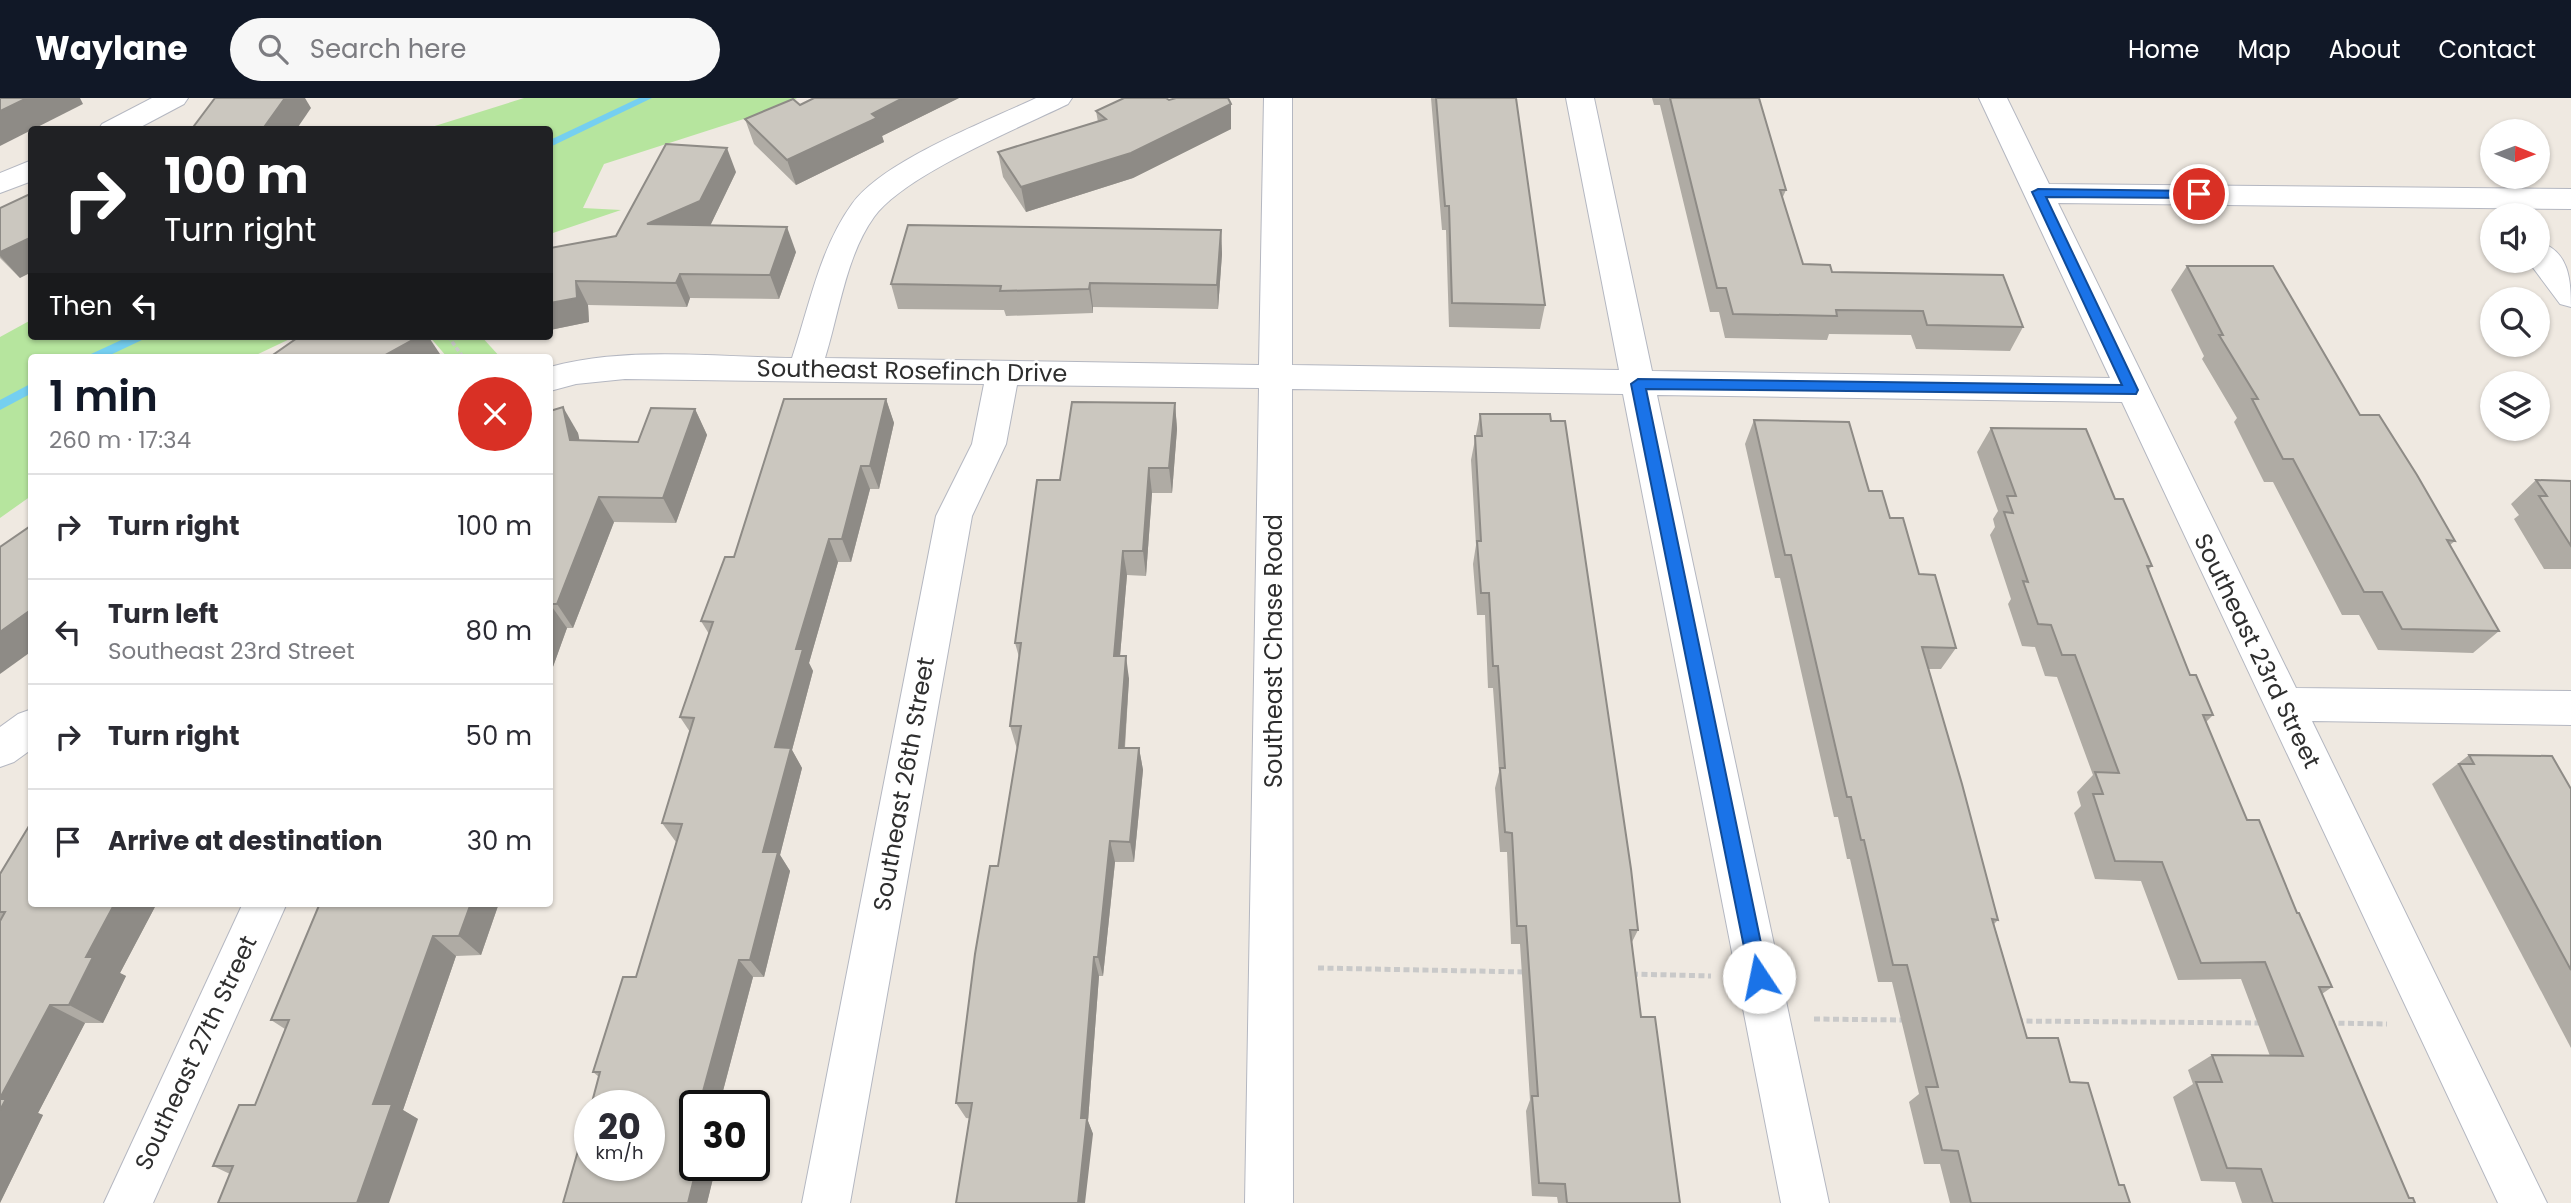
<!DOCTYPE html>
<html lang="en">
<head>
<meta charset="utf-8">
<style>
  :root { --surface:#fff; --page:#f7f7f7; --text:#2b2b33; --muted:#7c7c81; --line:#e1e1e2; --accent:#111827 }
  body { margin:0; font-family:Poppins,sans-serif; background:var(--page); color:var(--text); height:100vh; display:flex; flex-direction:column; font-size:26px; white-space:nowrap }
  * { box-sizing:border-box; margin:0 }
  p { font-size:23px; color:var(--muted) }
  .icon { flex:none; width:38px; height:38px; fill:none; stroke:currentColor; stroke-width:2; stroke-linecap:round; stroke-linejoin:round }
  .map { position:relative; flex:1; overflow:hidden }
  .drawer { position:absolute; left:28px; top:256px; width:525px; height:553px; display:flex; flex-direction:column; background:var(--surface); border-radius:7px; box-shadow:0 2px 5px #0004 }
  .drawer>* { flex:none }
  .banner { position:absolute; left:28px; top:28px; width:525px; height:214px; border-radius:7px; box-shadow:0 2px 5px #0004; background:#202124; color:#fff; overflow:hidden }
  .needle { width:46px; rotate:91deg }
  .tools { position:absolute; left:2480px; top:21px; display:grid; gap:14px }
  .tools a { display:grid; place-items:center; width:70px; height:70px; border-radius:50%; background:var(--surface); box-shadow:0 2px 5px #0004; font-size:35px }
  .speed { position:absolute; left:574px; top:992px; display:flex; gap:14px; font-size:35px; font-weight:700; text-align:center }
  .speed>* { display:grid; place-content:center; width:91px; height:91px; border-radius:50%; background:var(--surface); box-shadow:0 2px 5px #0004; line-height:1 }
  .speed small { font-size:18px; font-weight:400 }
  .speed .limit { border:4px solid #111; border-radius:10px; background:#fff; color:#111 }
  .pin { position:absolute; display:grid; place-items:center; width:60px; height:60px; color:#fff; margin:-30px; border:4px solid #fff; border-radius:50%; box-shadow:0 2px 7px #0007 }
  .me { position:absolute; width:77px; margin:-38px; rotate:349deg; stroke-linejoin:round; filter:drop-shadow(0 0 5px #0008) }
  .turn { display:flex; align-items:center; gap:24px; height:147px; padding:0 21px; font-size:32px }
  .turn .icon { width:91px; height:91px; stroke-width:2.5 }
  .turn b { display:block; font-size:49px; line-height:60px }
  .then { display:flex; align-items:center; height:66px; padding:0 21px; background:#0003; gap:14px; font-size:26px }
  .round { display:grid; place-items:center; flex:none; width:74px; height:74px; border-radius:37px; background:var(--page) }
  .headline { display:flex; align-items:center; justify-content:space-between; height:119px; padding:0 21px }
  h1 { font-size:42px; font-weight:600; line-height:52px; color:var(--accent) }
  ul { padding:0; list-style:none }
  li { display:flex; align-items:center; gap:21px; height:105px; padding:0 21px; border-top:2px solid var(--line) }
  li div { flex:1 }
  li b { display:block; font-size:26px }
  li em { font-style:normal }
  header { display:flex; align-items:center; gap:42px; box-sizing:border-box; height:98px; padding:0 35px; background:var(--accent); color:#fff }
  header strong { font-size:33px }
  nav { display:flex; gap:38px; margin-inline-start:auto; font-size:24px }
  .search { width:490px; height:63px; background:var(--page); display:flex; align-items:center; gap:18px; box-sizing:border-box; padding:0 24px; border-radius:38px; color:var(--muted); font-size:26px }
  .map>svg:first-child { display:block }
</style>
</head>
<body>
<header>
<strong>Waylane</strong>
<div class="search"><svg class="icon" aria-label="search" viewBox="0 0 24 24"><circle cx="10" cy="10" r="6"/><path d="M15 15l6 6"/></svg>Search here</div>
<nav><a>Home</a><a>Map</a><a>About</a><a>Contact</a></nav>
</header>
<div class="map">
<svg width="2571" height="1105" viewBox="0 0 2571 1105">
  <rect width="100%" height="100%" fill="#efe9e1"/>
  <g fill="#b6e59e">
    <path d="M524,0H797L784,8L604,66L583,110L621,112L550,136V32H422Z"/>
    <path d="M31,222L32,238H296L252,259H32L31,398L0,420V239Z"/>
    <path d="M429,238H481L500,259H447Z"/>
  </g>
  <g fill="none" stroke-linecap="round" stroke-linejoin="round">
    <g fill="#75cff0" fill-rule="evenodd">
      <path d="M639,0H652L550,49V42Z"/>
      <path d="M130,238H146L144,241L106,259H89L91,256Z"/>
      <path d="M32,285V295L0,312V302Z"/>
    </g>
    <defs>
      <g id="minor">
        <path d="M152,0H188L184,6L135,32H98L102,26Z"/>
        <path d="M1036,0H1072L1068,6C1019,30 904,77 874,119C846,158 839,215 825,260L1259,267L1264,0H1292V267L1619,272L1566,0H1594L1652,273L2110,280L1979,0H2007L2049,86L2571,91V111L2058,105L2296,590L2571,593V627L2312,623L2547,1105H2498L2122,304L1657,297L1829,1105H1781L1623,296L1292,291L1293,1105H1245L1259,290L1017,287L1006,346L972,418L850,1105H802L936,418L972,346L984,286L625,281L576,286L550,293V269C627,248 713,259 792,260C809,209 820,150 852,106C884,62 986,24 1036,0Z"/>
        <path d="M32,62V83L0,95V75Z"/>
        <path d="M2538,144C2569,152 2571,182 2571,209L2560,206L2528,163H2538Z"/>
        <path d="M32,611V651L14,664L0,669V629L18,616Z"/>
        <path d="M243,805H287L153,1105H104Z"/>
      </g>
    </defs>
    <use href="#minor" stroke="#b4b7c1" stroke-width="2"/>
    <path stroke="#c9c9c9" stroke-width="3.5" stroke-dasharray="4.5 2.5" stroke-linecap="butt" d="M448,238L463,259"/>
    <g stroke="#c9c9c9" stroke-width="5" stroke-dasharray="6 3.5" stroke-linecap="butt">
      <path d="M1318,870L1526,874"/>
      <path d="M1632,876L1711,878"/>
      <path d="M1814,921L1904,922"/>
      <path d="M2017,923L2261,925"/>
      <path d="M2329,925L2387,926"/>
    </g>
    <use href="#minor" fill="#fff" fill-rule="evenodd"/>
  </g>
  <g fill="#afaba4">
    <path d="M814,0H959L882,38L884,44L796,87L754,46L745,21L800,7Z"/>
    <path d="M1431,0H1516L1545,207L1540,231L1449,229L1446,132H1442Z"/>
    <path d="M1652,0H1759L1786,92L1782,101L1803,166L2023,229L2010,253L1916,251L1911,237L1829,236L1827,242L1725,240L1719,214H1710L1660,7H1654Z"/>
    <path d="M1169,2L1231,31L1133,80L1026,114L1003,79L998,54L1098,24L1096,13Z"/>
    <path d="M736,74L710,128L796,154L779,201L690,200L687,209L588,207L589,224L550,232V150L616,138Z"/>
    <path d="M0,110L20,180L0,160Z"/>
    <path d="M1221,132L1222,156L1218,211L1093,209V215L1006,218L1004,212L898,211L891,186Z"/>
    <path d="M2187,168L2360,317L2455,443L2450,447L2499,533L2473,555L2378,552L2359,517H2342L2273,384H2264L2234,324L2237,320L2202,261L2204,258L2171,192Z"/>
    <path d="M886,301L894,325L879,391H870L851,464H838L809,565L813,573L792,652L802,670L780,757L790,773L764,879H753L719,1008H695V1068H716L707,1105L599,979L593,974L636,879L676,744L662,725L690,634L680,619L709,536L701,523L734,459Z"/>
    <path d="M1175,305L1177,331L1172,395H1152L1146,478L1127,477L1120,558L1129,581L1125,650H1139L1143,672L1134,764H1115L1103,878H1099L1088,1023L1093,1036L966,1020L956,1005L998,768L1017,651L1010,628L1019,559L1015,545L1060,382Z"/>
    <path d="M695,311L707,337L676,425L614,424L573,530H567L550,577V313L578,335L579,342L638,344Z"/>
    <path d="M1480,316L1638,832L1631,846L1641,919L1680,1105H1558L1557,1099L1532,1098L1526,1013L1530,1002L1520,846H1511L1507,754H1500L1495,690L1499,674L1493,590H1488L1485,517H1477L1473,466L1476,447L1471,362Z"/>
    <path d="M1754,322L1869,393L1890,420L1956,550L1941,571H1929L1998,822L1994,826L2027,940L2070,984L2119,1087L2130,1105H1950L1940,1066H1924L1909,1004L1919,996L1892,884H1878L1850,761H1847L1838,719H1834L1780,480H1775L1745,346Z"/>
    <path d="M1991,330L2115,401L2152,468L2148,472L2190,577L2213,617L2206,624L2247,722L2297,815L2332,889L2322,896L2409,1100L2415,1105H2242L2235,1084L2201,1083L2173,999L2193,986L2188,972L2212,957L2270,958L2241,881L2178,882L2141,783L2095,781L2074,715L2081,708L2077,694L2093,677L2057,579L2045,578L2035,549L2022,548L2008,506L2011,501L1990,437L1995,429L1993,421L1998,413L1977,354Z"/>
    <path d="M2536,382L2571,383V471H2544L2514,421L2519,417L2511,406Z"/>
    <path d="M2469,657L2571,691V950L2432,686Z"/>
    <path d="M0,776L32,805H157L120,875L126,878L103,925H85L38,1015L43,1017L0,1105Z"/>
    <path d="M320,805H499L481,857L456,858L403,1012L418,1021L230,1076L213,1068L255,1007L285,931L271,922Z"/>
  </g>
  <g fill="#8e8b86">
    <path d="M27,0H80L83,6L0,48V13Z"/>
    <path d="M285,0H305L311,10L296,32H262Z"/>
    <path d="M903,0H959L882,38L884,44L796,87L787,62L872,16Z"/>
    <path d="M1231,6V31L1133,80L1026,114L1021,89Z"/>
    <path d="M727,50L736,74L710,128L647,126Z"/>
    <path d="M787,129L796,154L779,201L770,177Z"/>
    <path d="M1221,132L1222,156L1218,211L1217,187Z"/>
    <path d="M32,139V174L20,180L0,158V154Z"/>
    <path d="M680,176L690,200L687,209L676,185Z"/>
    <path d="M576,183L588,207L589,224L550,232V205Z"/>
    <path d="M1090,185L1093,209V215L1089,191Z"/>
    <path d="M420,238H428L442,259H382Z"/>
    <path d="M886,301L894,325L879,391L870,368Z"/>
    <path d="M1175,305L1177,331L1172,395L1169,370Z"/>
    <path d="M563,309L578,335L585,368L570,342Z"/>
    <path d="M695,311L707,337L676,425L663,400Z"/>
    <path d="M861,368L870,391L851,464L842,441Z"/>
    <path d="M1149,370L1152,395L1146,478L1143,453Z"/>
    <path d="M599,399L614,424L573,530L557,506Z"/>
    <path d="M829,441L838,464L809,565L813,573L792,652L802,670L780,757L790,773L764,879L750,862L775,649L796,551Z"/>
    <path d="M1123,453L1127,477L1118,581L1114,558Z"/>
    <path d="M550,506L567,530L550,577Z"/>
    <path d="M32,511V553L0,576V534Z"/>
    <path d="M1126,558L1129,581L1123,672L1119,650Z"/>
    <path d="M1139,650L1143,672L1134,764L1130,744Z"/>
    <path d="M1110,743L1115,764L1103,878L1098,859Z"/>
    <path d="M115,805H157L120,875L126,878L103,925L69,907L86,859Z"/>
    <path d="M471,805H499L481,857L459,838Z"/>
    <path d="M433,838L456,858L403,1012L418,1021L389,1105H357L373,1006Z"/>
    <path d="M1094,859L1099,878L1088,1023L1093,1036L1085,1105H1078L1081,1020Z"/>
    <path d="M739,862L753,879L719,1008H699Z"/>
    <path d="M50,907L85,925L38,1015L43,1017L0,1105V1000Z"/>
    <path d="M697,1068H716L707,1105H688Z"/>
  </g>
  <g fill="#cbc7bf" stroke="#8e8b86" stroke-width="2">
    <path d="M0,0H27L0,13Z"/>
    <path d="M215,0H285L262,32H191Z"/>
    <path d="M814,0H903L872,16L877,20L787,62L745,21L793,1L800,7Z"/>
    <path d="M1124,0H1166L1169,2L1176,0H1228L1231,6L1131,55L1021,89L998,54L1106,21L1096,13Z"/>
    <path d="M1436,0H1516L1545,207L1452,205L1449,108H1445Z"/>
    <path d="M1670,0H1759L1786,92H1780L1803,166L1830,167L1832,174L2003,177L2023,229L1927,227L1923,213L1836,212L1837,218L1733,216L1726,190H1717Z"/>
    <path d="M666,46L727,50L700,103L647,126L787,129L770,177L680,176L676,185L576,183L577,200L550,205V150L616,138Z"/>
    <path d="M32,95V139L0,154V110Z"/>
    <path d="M908,127L1221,132L1217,187L1090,185L1089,191L1000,193L1001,188L891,186Z"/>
    <path d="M2187,168H2273L2360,317H2379L2417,377L2455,443L2447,442L2499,533L2402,531L2382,494H2364L2293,361H2283L2252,301H2258L2219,237H2223Z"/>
    <path d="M300,238H420L382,259H270Z"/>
    <path d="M784,301H886L870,368H861L842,441H829L796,551H803L775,649L791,650L763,754H778L750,862H739L699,1008H695V1068H697L688,1105H563L590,1011V1068H649V1008H591L600,974H593L623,879H636L682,726L662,725L694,620L680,619L713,524L701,523L725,459H734Z"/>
    <path d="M1072,304L1175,305L1169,370H1149L1143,453H1123L1114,558H1126L1119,650H1139L1130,744L1110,743L1098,859H1094L1081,1020H1087L1078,1105H956L972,1005H956L975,856L990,768H998L1021,628H1010L1021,545H1015L1037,382H1060Z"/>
    <path d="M563,309L570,342L638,344L651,310L695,311L663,400L599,399L557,506H550V313Z"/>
    <path d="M1480,316H1550L1551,323H1565L1631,771L1638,832H1630L1641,919H1655L1680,1105H1567L1565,1086L1539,1085L1532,998H1538L1526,828H1517L1512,735L1505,734L1500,670H1505L1498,568H1493L1489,495H1481L1477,443H1481L1475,338H1482Z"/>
    <path d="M1754,322L1849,324L1869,393H1882L1890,420H1903L1919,476L1935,477L1956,550L1922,549L1962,686L1998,822L1992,821L2027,940H2058L2070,984L2088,985L2119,1087H2124L2130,1105H1971L1958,1053L1942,1052L1926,989H1938L1907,867H1893L1864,742H1861L1851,699H1847L1791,457H1785Z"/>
    <path d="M1991,330L2086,331L2115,401H2123L2152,468H2147L2190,577H2196L2213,617H2203L2247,722H2259L2297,815H2299L2332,889H2319L2409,1100H2413L2415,1105H2273L2261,1071L2227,1070L2196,984H2222L2212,957L2303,958L2265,864L2201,865L2162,764L2115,763L2093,696H2103L2095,674L2119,675L2075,557H2062L2051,527L2038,526L2023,483L2028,484L2004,414L2013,415L2007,398H2016Z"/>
    <path d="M2536,382L2571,383V448L2539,398H2547Z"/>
    <path d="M32,427V511L0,534V449Z"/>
    <path d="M2469,657L2552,658L2571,691V872L2459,666H2474Z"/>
    <path d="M32,723V805H115L86,859H93L69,907H50L0,1000V823L5,814H0V776Z"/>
    <path d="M320,805H471L459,838H433L373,1006H392L357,1105H218L233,1068H213L239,1007H255L289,922H271Z"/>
    <path d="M0,1001H6L0,1012Z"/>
  </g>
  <path fill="#1a73e8" stroke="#114b97" stroke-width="2" d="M2038,91L2199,93L2205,96L2199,100L2046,99L2138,292L2136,296L1646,291L1768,879L1766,885L1759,888L1753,885L1750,879L1631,286L1638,281L2122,287L2032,94Z"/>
  <g text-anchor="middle" stroke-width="5" stroke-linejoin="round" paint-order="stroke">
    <g font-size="24" fill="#2e2e2e" stroke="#fff">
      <text transform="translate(912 273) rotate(1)" y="8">Southeast Rosefinch Drive</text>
      <text transform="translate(1274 553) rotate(-90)" y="8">Southeast Chase Road</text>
      <text transform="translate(2257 553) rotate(64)" y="8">Southeast 23rd Street</text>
      <text transform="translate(904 686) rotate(-80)" y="8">Southeast 26th Street</text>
      <text transform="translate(196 955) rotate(-65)" y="8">Southeast 27th Street</text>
    </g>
  </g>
</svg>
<div class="tools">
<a><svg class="needle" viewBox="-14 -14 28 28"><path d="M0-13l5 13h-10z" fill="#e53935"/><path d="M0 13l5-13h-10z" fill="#7c7c81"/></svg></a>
<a><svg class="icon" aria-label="sound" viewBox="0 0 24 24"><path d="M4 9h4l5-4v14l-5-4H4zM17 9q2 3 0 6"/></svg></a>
<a><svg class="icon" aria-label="search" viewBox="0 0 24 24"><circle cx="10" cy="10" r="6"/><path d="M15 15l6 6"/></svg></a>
<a><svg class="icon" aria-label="layers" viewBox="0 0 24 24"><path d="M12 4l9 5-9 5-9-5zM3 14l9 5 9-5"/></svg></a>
</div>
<div class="speed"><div>20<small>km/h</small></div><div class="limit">30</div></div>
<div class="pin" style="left:2199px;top:96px;background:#d93025"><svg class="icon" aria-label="arrive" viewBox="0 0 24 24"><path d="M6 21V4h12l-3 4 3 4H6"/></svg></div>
<svg class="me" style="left:1759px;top:879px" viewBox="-20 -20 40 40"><circle r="19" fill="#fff"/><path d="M0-13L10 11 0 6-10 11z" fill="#1a73e8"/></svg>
<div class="banner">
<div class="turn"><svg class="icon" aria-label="right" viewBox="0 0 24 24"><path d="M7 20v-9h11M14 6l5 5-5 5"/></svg><div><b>100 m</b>Turn right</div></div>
<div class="then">Then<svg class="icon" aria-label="left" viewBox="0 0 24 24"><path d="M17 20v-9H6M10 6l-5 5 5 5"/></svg></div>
</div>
<section class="drawer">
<div class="headline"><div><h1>1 min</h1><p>260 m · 17:34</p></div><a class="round" style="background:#d93025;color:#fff"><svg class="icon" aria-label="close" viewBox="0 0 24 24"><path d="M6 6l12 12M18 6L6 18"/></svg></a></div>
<ul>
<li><svg class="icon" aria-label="right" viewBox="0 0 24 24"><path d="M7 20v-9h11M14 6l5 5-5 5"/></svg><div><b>Turn right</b></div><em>100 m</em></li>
<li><svg class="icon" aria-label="left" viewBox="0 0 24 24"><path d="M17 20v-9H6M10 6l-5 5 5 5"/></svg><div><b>Turn left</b><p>Southeast 23rd Street</p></div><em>80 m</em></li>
<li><svg class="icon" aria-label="right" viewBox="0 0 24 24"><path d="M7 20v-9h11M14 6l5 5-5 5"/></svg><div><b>Turn right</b></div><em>50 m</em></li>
<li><svg class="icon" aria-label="arrive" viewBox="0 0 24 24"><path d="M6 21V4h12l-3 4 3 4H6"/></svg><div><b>Arrive at destination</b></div><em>30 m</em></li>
</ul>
</section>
</div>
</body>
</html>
